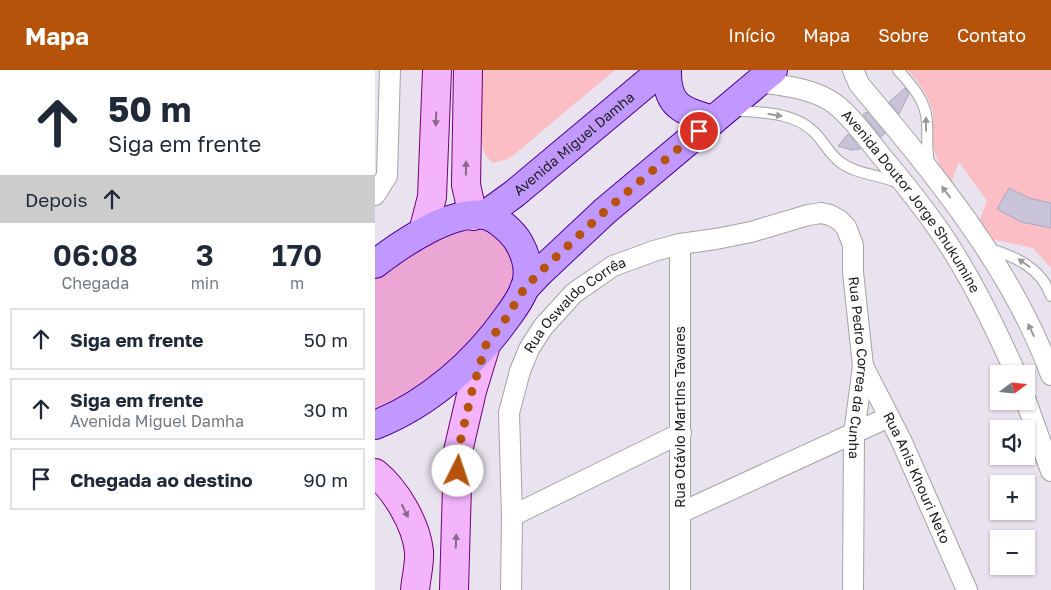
<!DOCTYPE html>
<html lang="pt">
<head>
<meta charset="utf-8">
<style>
  :root { --surface:#fff; --page:#f2f2f3; --text:#1f2937; --muted:#747a83; --line:#e0e1e3; --accent:#b45309 }
  body { margin:0; font-family:"Golos Text",sans-serif; background:var(--page); color:var(--text); height:100vh; display:flex; flex-direction:column; font-size:19px; white-space:nowrap }
  * { box-sizing:border-box; margin:0 }
  p { font-size:16px; color:var(--muted) }
  .icon { flex:none; width:28px; height:28px; fill:none; stroke:currentColor; stroke-width:2; stroke-linecap:round; stroke-linejoin:round }
  .map { position:relative; flex:1; overflow:hidden }
  .sheet { display:flex; flex-direction:column; background:var(--surface); width:375px }
  .sheet>* { flex:none }
  .banner { background:#fff; color:var(--text); overflow:hidden }
  .needle { width:32px; rotate:74deg }
  .tools { position:absolute; left:615px; top:295px; display:grid; gap:10px }
  .tools a { display:grid; place-items:center; width:45px; height:45px; border-radius:0px; background:var(--surface); box-shadow:0 1px 4px #0004; font-size:25px }
  .pin { position:absolute; display:grid; place-items:center; width:42px; height:42px; color:#fff; margin:-21px; border:2px solid #fff; border-radius:50%; box-shadow:0 1px 5px #0007 }
  .me { position:absolute; width:55px; margin:-28px; rotate:4deg; stroke-linejoin:round; filter:drop-shadow(0 0 4px #0008) }
  .turn { display:flex; align-items:center; gap:18px; height:105px; padding:0 25px; font-size:22px }
  .turn .icon { width:65px; height:65px; stroke-width:2.5 }
  .turn b { display:block; font-size:35px; line-height:42px }
  .then { display:flex; align-items:center; height:48px; padding:0 25px; background:#0003; gap:10px; font-size:19px }
  .eta { display:flex; justify-content:space-evenly; align-items:center; height:85px; text-align:center }
  .eta b { font-size:30px; font-weight:600; line-height:35px }
  ul { padding:0; list-style:none }
  li { display:flex; align-items:center; gap:15px; height:62px; margin:0 10px 8px; padding:0 15px; border:2px solid var(--line); border-radius:0px }
  li div { flex:1 }
  li b { display:block; font-size:19px }
  li em { font-style:normal }
  header { display:flex; align-items:center; gap:30px; box-sizing:border-box; height:70px; padding:0 25px; background:var(--accent); color:#fff }
  header strong { font-size:24px }
  nav { display:flex; gap:28px; margin-inline-start:auto; font-size:18px }
  main { display:flex; flex:1; min-height:0 }
  .map>svg:first-child { display:block }
</style>
</head>
<body>
<header>
<strong>Mapa</strong>
<nav><a>Início</a><a>Mapa</a><a>Sobre</a><a>Contato</a></nav>
</header>
<main>
<section class="sheet">
<div class="banner">
<div class="turn"><svg class="icon" aria-label="ahead" viewBox="0 0 24 24"><path d="M12 20V5M6 11l6-6 6 6"/></svg><div><b>50 m</b>Siga em frente</div></div>
<div class="then">Depois<svg class="icon" aria-label="ahead" viewBox="0 0 24 24"><path d="M12 20V5M6 11l6-6 6 6"/></svg></div>
</div>
<div class="eta">
<div><b>06:08</b><p>Chegada</p></div>
<div><b>3</b><p>min</p></div>
<div><b>170</b><p>m</p></div>
</div>
<ul>
<li><svg class="icon" aria-label="ahead" viewBox="0 0 24 24"><path d="M12 20V5M6 11l6-6 6 6"/></svg><div><b>Siga em frente</b></div><em>50 m</em></li>
<li><svg class="icon" aria-label="ahead" viewBox="0 0 24 24"><path d="M12 20V5M6 11l6-6 6 6"/></svg><div><b>Siga em frente</b><p>Avenida Miguel Damha</p></div><em>30 m</em></li>
<li><svg class="icon" aria-label="arrive" viewBox="0 0 24 24"><path d="M6 21V4h12l-3 4 3 4H6"/></svg><div><b>Chegada ao destino</b></div><em>90 m</em></li>
</ul>
</section>
<div class="map">
<svg width="676" height="520" viewBox="0 0 676 520">
  <rect width="100%" height="100%" fill="#e9e3ef"/>
  <path fill="#eba6d4" d="M98,159H109L124,166L140,186V214L128,234L70,301L0,344V208C28,186 62,165 98,159Z"/>
  <g fill="#fbbec4">
    <path d="M107,0H240L140,84L133,89L118,93L110,85L107,75Z"/>
    <path d="M533,0H676V198L658,178L616,169L604,152L612,131L584,92L576,113C566,99 558,85 557,67C557,57 560,46 556,36C551,22 542,11 533,0Z"/>
  </g>
  <g fill="#c8c3d6" stroke="#aca5c1">
    <path d="M530,18L534,24L524,44L514,32Z"/>
    <path d="M492,42L510,63L506,67L488,44Z"/>
    <path d="M473,64L476,67L485,79L477,80L463,76Z"/>
    <path d="M634,118L654,128L676,133V158L646,152L622,139Z"/>
  </g>
  <g fill="none" stroke-linecap="round" stroke-linejoin="round">
    <defs>
      <g id="service">
        <path d="M523,0C536,15 551,30 552,52C553,66 551,78 554,92"/>
        <path d="M358,40C384,43 417,41 438,61C448,70 454,84 465,92C482,105 504,104 523,113"/>
        <path d="M612,178C639,186 666,197 676,226"/>
      </g>
      <g id="minor">
        <path d="M478,0L484,14C557,101 637,197 676,305"/>
        <path id="s1" d="M384,12C409,16 438,18 460,34C478,48 493,70 508,88C528,112 548,137 566,163C596,207 619,255 641,304"/>
        <path d="M0,125L12,106L15,0"/>
        <path id="s2" d="M488,296L526,370L592,520"/>
        <path d="M651,331L676,401"/>
        <path d="M305,443L514,347"/>
        <path d="M137,446L306,363"/>
        <path id="s3" d="M136,520L137,446L134,343L145,301L154,279L168,257L199,223L238,196L279,181L305,174L341,169L376,162L433,145L446,143L455,145L464,150L471,157L478,175V202L488,296L479,364L478,520"/>
        <path d="M305,520V174"/>
      </g>
      <g id="secondary">
        <path d="M93,0L91,115L98,146"/>
        <path d="M48,162L57,127L62,0"/>
        <path d="M0,403C21,420 41,454 44,481C45,493 41,508 40,520"/>
        <path d="M79,520L83,381L97,321L111,275"/>
      </g>
      <g id="primary">
        <path d="M292,0C291,36 307,41 338,50"/>
        <path id="s4" d="M110,145L139,124L287,0"/>
        <path d="M0,194C26,174 75,140 109,145C121,147 138,162 144,173C152,187 156,204 149,220C145,229 139,238 133,246C100,293 53,334 0,355"/>
        <path d="M149,219L165,202L230,141L398,0"/>
      </g>
    </defs>
    <use href="#service" stroke="#a4a4a4" stroke-width="12"/>
    <use href="#minor" stroke="#a4a4a4" stroke-width="22"/>
    <use href="#secondary" stroke="#700178" stroke-width="30"/>
    <use href="#primary" stroke="#4b0097" stroke-width="30"/>
    <use href="#service" stroke="#fff" stroke-width="10"/>
    <use href="#minor" stroke="#fff" stroke-width="20"/>
    <use href="#secondary" stroke="#f3b4fc" stroke-width="28"/>
    <use href="#primary" stroke="#c098ff" stroke-width="28"/>
  </g>
  <defs><path id="oneway-solid" d="M-6-.8H1V-3.2L6.5 0L1 3.2V.8H-6Z" transform="scale(1.25)"/></defs>
  <g fill="#999">
    <use href="#oneway-solid" transform="translate(400 45) rotate(9)"/>
    <use href="#oneway-solid" transform="translate(551 54) rotate(-90)"/>
    <use href="#oneway-solid" transform="translate(571 122) rotate(-128)"/>
    <use href="#oneway-solid" transform="translate(649 193) rotate(-145)"/>
    <use href="#oneway-solid" transform="translate(656 260) rotate(-115)"/>
  </g>
  <g fill="#88688c">
    <use href="#oneway-solid" transform="translate(61 49) rotate(92)"/>
    <use href="#oneway-solid" transform="translate(91 98) rotate(-89)"/>
    <use href="#oneway-solid" transform="translate(30 441) rotate(64)"/>
    <use href="#oneway-solid" transform="translate(81 471) rotate(-88)"/>
  </g>
  <g fill="none" stroke-linecap="round" stroke-linejoin="round">
    <path stroke="#b45309" stroke-width="9" stroke-dasharray="0 16.2" d="M83,401V381L97,321L111,275L128,253L149,219L165,202L230,141L324,61"/>
  </g>
  <g text-anchor="middle" stroke-width="4.5" stroke-linejoin="round" paint-order="stroke">
    <g font-size="14" fill="#1d1d1d" stroke="#fff">
      <text dy="5" stroke="none"><textPath href="#s4" startOffset="114">Avenida Miguel Damha</textPath></text>
      <text dy="5" stroke="none"><textPath href="#s1" startOffset="204">Avenida Doutor Jorge Shukumine</textPath></text>
      <text dy="5" stroke="none"><textPath href="#s3" startOffset="309">Rua Oswaldo Corrêa</textPath></text>
      <text dy="5" stroke="none"><textPath href="#s3" startOffset="751">Rua Pedro Correa da Cunha</textPath></text>
      <text transform="translate(305 347) rotate(-90)" y="5">Rua Otávio Martins Tavares</text>
      <text dy="5" stroke="none"><textPath href="#s2" startOffset="124">Rua Anis Khouri Neto</textPath></text>
    </g>
  </g>
</svg>
<div class="tools">
<a><svg class="needle" viewBox="-14 -14 28 28"><path d="M0-13l5 13h-10z" fill="#e53935"/><path d="M0 13l5-13h-10z" fill="#747a83"/></svg></a>
<a><svg class="icon" aria-label="sound" viewBox="0 0 24 24"><path d="M4 9h4l5-4v14l-5-4H4zM17 9q2 3 0 6"/></svg></a>
<a>+</a>
<a>−</a>
</div>
<div class="pin" style="left:324px;top:61px;background:#d93025"><svg class="icon" aria-label="arrive" viewBox="0 0 24 24"><path d="M6 21V4h12l-3 4 3 4H6"/></svg></div>
<svg class="me" style="left:83px;top:401px" viewBox="-20 -20 40 40"><circle r="19" fill="#fff"/><path d="M0-13L10 11 0 6-10 11z" fill="#b45309"/></svg>
</div>
</main>
</body>
</html>
